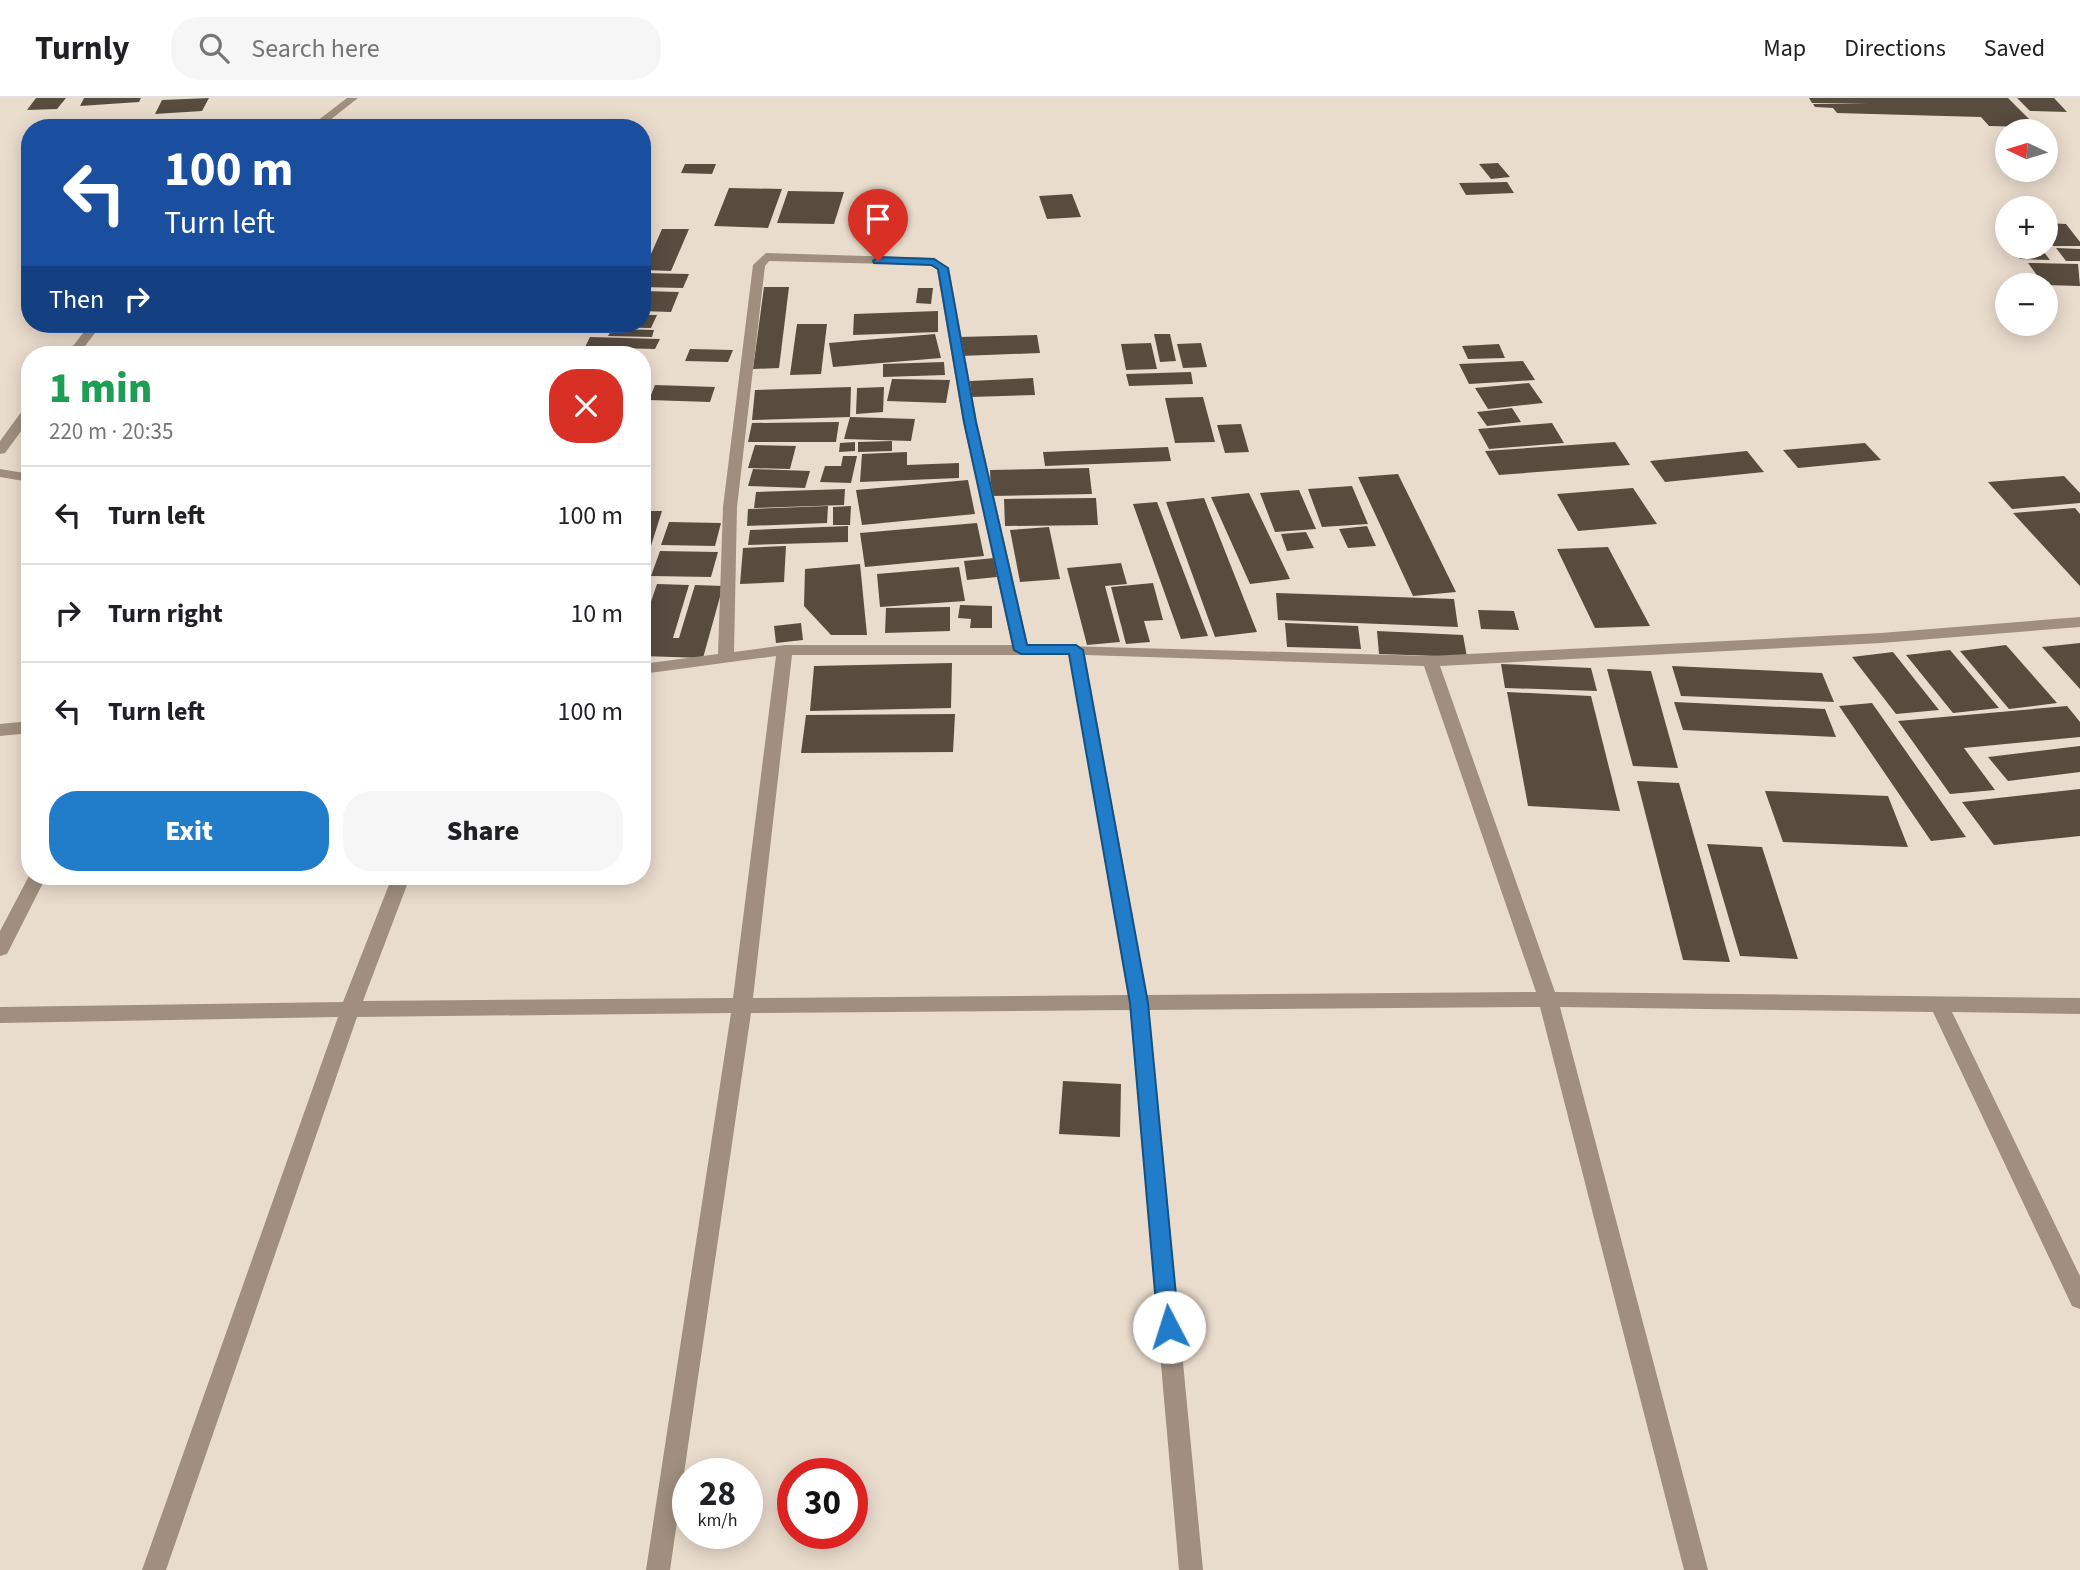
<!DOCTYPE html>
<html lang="en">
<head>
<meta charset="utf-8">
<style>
  :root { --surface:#fff; --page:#f6f6f6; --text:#202124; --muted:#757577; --line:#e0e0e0; --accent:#217cc9 }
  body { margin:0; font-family:"Source Sans 3",sans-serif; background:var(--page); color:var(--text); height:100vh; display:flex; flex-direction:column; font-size:26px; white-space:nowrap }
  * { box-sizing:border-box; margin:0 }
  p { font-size:23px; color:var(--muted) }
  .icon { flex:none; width:38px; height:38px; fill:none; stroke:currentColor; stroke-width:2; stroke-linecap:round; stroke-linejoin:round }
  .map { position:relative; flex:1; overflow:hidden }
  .drawer { position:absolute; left:21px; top:248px; width:630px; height:539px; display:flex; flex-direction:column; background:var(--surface); border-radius:28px; box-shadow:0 4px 18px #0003 }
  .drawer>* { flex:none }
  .hud { position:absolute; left:21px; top:21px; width:630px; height:214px; border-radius:28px; box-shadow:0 4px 18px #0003; background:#1a4fa0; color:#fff; overflow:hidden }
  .needle { width:46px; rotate:274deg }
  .controls { position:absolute; left:1995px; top:21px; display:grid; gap:14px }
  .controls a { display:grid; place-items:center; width:63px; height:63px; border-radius:50%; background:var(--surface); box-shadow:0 4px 18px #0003; font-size:35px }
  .speed { position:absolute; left:672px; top:1360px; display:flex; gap:14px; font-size:35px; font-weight:700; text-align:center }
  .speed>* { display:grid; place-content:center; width:91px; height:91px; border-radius:50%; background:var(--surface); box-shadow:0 4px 18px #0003; line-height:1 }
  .speed small { font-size:18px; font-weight:400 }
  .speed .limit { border:10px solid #d22; background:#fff; color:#111 }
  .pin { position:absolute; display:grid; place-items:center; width:60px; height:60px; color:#fff; margin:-72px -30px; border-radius:50% 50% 50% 0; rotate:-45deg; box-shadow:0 0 7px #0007 }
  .pin .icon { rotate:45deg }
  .me { position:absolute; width:77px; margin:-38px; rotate:355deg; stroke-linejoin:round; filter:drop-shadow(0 0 5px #0008) }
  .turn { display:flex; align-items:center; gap:24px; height:147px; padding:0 28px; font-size:32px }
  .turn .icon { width:91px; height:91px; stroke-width:2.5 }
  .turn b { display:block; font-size:49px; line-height:60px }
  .then { display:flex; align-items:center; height:66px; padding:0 28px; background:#0003; gap:14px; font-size:26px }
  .round { display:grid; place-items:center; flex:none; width:74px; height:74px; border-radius:28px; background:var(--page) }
  .head { display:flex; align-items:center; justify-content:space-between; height:119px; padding:0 28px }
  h1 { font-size:42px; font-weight:800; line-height:52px; color:#1e9e55 }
  .action { display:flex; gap:14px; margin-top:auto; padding:14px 28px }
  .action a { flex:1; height:80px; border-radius:28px; background:var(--accent); color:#fff; font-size:28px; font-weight:800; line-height:80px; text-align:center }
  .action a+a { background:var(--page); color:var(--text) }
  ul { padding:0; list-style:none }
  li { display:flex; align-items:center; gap:21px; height:98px; padding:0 28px; border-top:2px solid var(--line) }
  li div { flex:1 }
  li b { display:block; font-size:26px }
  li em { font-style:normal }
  header { display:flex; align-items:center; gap:42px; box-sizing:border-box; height:98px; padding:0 35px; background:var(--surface); border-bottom:2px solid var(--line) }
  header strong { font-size:33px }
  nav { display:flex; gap:38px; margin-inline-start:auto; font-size:24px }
  .search { width:490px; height:63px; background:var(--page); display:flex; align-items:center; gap:18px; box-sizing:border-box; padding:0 24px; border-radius:28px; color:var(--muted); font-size:26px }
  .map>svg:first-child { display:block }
</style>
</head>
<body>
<header>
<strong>Turnly</strong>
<div class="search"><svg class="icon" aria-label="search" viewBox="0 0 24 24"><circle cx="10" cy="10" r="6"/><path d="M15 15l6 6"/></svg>Search here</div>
<nav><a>Map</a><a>Directions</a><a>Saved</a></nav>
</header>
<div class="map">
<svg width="2080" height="1472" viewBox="0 0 2080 1472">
  <rect width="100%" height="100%" fill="#eadccd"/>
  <g fill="#584c3f">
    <path d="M36,0H66L57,11L27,12Z"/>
    <path d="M84,0H141L139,4L80,8Z"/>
    <path d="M209,0L202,13L155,16L162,2Z"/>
    <path d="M1809,0H2008L2037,29L1989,28L1981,19L1837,15L1833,10L1815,9L1813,6H1869L1812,5Z"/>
    <path d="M2017,0H2054L2067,14L2030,13Z"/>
    <path d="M1498,65L1510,79L1491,81L1479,66Z"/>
    <path d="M685,66H716L712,76L681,75Z"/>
    <path d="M1507,84L1514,95L1466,97L1459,85Z"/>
    <path d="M729,90L782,91L768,130L714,128Z"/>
    <path d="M788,93L844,94L834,126L777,125Z"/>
    <path d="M1072,96L1081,119L1047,121L1039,98Z"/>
    <path d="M2046,125L2066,126L2080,144V148H2053L2046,139Z"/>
    <path d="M662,131H689L671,173L644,172Z"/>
    <path d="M2011,149H2040L2050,162L2020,161Z"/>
    <path d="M2056,150L2080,151V163H2066Z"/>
    <path d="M2028,165L2078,166L2080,188L2044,187Z"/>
    <path d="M642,175L689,176L683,190L642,189Z"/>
    <path d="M764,189H789L779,270L753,271Z"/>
    <path d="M918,190H933L931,206L916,205Z"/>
    <path d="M642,193L679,194L671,214L642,213Z"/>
    <path d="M938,213V234L853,237L854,216Z"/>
    <path d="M642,217H657L651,230L604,229L606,226H642Z"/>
    <path d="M797,226H827L821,276L790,277Z"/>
    <path d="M612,231L654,232L652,239L608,238Z"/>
    <path d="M935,236L941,260L833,269L829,245Z"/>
    <path d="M1154,236H1170L1176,263L1160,264Z"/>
    <path d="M1037,237L1040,255L960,258L959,239Z"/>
    <path d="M590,239L660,241L655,251L616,250L613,257H581Z"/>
    <path d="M1151,245L1157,271L1126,272L1121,246Z"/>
    <path d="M1201,245L1207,269L1183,270L1177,246Z"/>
    <path d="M1499,246L1505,260L1468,261L1462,248Z"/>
    <path d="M690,251L733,252L728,264L685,263Z"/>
    <path d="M1523,263L1535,282L1469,286L1459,266Z"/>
    <path d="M944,264L945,277L883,279V266Z"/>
    <path d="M1191,274L1193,286L1129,288L1126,276Z"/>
    <path d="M1033,280L1035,297L971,299L970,283Z"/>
    <path d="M892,281L950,282L946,305L887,303Z"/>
    <path d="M1529,285L1543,305L1488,311L1475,290Z"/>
    <path d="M655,287L715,289L710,304L649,302Z"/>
    <path d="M851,289L850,319L752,322L755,292Z"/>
    <path d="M884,289L883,314L856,316L857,290Z"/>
    <path d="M1203,299L1215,344L1175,345L1165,300Z"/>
    <path d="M1512,310L1521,324L1487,328L1477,314Z"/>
    <path d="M850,319L915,321L911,343L844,341Z"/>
    <path d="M839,324L836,344H748L752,325Z"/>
    <path d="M1552,325L1564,345L1489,351L1478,331Z"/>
    <path d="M1241,326L1249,354L1225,355L1217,327Z"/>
    <path d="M892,343V353L858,354V344Z"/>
    <path d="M855,344V353L839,354L840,345Z"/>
    <path d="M1615,344L1630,367L1499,377L1485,353Z"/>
    <path d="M1865,345L1881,362L1798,370L1783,352Z"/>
    <path d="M755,347L796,348L790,371L748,370Z"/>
    <path d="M1168,349L1171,363L1045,368L1043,354Z"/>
    <path d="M1747,353L1764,374L1665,384L1650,363Z"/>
    <path d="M907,354V367L959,365V380L860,384L862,356Z"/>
    <path d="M843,358H857L851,385L820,384L825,368H841Z"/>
    <path d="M1089,370L1092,396L991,398L990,372Z"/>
    <path d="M753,371L810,373L805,390L748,388Z"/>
    <path d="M1398,376L1456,494L1413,498L1358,379Z"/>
    <path d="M2064,378L2080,395V405L2012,411L1988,384Z"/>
    <path d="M968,382L975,416L862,427L856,392Z"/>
    <path d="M1352,388L1368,426L1322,429L1308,391Z"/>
    <path d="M1633,390L1657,426L1578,433L1557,396Z"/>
    <path d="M845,391L844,407L754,410L756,394Z"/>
    <path d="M1299,392L1316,431L1275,434L1260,395Z"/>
    <path d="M1249,395L1290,481L1250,486L1211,399Z"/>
    <path d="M1096,400L1098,427L1005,428L1004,401Z"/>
    <path d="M1204,400L1257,534L1215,539L1166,404Z"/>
    <path d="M1157,404L1208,538L1181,541L1133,406Z"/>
    <path d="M828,408L827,425L747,428L748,411Z"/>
    <path d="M851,408L850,427H833V409Z"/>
    <path d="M2075,410L2080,416V488L2013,415Z"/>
    <path d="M642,413H662L643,473H642Z"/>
    <path d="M669,424L721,425L715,448L661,447Z"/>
    <path d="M977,425L984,458L865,469L860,435Z"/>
    <path d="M848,428V444L748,447L750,432Z"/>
    <path d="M1367,428L1376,448L1348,450L1339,431Z"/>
    <path d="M1049,429L1060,481L1020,484L1010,432Z"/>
    <path d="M1306,434L1314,450L1287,453L1281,436Z"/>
    <path d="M786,448L784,484L740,486L743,450Z"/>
    <path d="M1608,449L1650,528L1595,530L1557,451Z"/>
    <path d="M660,453L718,454L711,479L651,478Z"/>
    <path d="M994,460L997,479L967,482L964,463Z"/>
    <path d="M1121,465L1127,486L1105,488L1120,544L1087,547L1067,470Z"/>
    <path d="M860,466L867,537H831L804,508L805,471Z"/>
    <path d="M959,469L965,503L880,509L877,476Z"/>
    <path d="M1153,485L1163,522L1144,523L1150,544L1126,546L1111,489Z"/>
    <path d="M657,486L689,487L673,540H679L695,487L723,488L703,560L642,558V530Z"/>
    <path d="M1276,495L1454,501L1458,529L1278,522Z"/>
    <path d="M960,507L992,508V530H970L971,521L958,520Z"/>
    <path d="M950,509V533L885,535L886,510Z"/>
    <path d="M1478,512L1514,513L1519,532L1481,531Z"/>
    <path d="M801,525L803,542L776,545L774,528Z"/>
    <path d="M1285,525L1358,528L1361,551L1287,549Z"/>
    <path d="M1377,533L1463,537L1467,559L1379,556Z"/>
    <path d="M2080,545V591L2042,549Z"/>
    <path d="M2006,547L2057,605L2009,611L1960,553Z"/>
    <path d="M1950,552L1999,610L1953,615L1906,557Z"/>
    <path d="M1893,554L1939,612L1896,616L1852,559Z"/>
    <path d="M952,565L951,610L810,613L814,568Z"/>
    <path d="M1501,566L1591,570L1597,593L1505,590Z"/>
    <path d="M1672,568L1822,575L1834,604L1681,598Z"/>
    <path d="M1607,571L1651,573L1678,670L1633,668Z"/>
    <path d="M1507,594L1591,598L1620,713L1528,708Z"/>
    <path d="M1674,604L1825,611L1836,639L1683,632Z"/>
    <path d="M1872,605L1966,739L1931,743L1839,608Z"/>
    <path d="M2067,608L2080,624V639L1964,650L1995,692L1950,696L1898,623Z"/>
    <path d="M955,616L953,654L801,655L806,617Z"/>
    <path d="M2080,648V674L2008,683L1988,659Z"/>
    <path d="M1637,683L1679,685L1730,864L1683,862Z"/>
    <path d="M2080,691V738L1994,747L1962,704Z"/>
    <path d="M1765,693L1888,698L1908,749L1783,744Z"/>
    <path d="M1707,746L1762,749L1798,861L1740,858Z"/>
    <path d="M1063,983L1121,986L1120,1039L1059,1036Z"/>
  </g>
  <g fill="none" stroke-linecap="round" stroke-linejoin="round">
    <g fill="#a08f7e" fill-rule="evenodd">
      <path d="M347,0H358L320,30H308Z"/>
      <path d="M766,155L934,160L949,170L977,324L1028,547L1430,558L1881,535L2080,519V529L1881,545L1440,568L1555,894L2080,900V916L1952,914L2080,1178V1211L2072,1208L1933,914L1560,909L1708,1472H1684L1540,909L1149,912L1203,1472H1179L1130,912L751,915L670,1472H646L731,915L357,919L166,1472H142L338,919L0,925V909L343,904L392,779H410L363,903L733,900L776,558L642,576V566L718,556L723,409L753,167ZM769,163L931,167L937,172L963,324L1012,547H785L734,554L737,409L765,168ZM792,557H1069L1128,897L753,900ZM1085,557L1424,568L1536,894L1147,897Z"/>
      <path d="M90,226H102L78,257H66Z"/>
      <path d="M30,308V321L5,355L0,356V343L25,309Z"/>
      <path d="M0,371L30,376V384L0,379Z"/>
      <path d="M30,623V635L0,638V626Z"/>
      <path d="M30,776V779H46L7,856L0,858V833Z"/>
    </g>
  </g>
  <path fill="#217cc9" stroke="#155183" stroke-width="2" d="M878,159L934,161L948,170L976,324L1027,547H1076L1083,552L1148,905L1179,1229L1176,1236L1169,1238L1161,1236L1158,1229L1130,905L1069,556H1021L1014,552L964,324L938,171L931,167L874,165L873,163Z"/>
</svg>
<div class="controls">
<a><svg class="needle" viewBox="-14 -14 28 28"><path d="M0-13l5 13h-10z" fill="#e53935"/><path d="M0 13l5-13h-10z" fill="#757577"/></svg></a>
<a>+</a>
<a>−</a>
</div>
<div class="speed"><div>28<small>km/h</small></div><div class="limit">30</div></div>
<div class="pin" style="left:878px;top:163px;background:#d93025"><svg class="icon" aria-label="arrive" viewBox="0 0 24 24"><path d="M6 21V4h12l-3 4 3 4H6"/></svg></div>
<svg class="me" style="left:1169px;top:1229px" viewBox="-20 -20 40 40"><circle r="19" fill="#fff"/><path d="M0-13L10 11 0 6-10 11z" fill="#217cc9"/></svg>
<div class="hud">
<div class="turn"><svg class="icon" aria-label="left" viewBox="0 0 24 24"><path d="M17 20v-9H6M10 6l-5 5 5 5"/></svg><div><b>100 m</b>Turn left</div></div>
<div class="then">Then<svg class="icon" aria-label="right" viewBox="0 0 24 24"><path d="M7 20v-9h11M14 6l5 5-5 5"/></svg></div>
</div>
<section class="drawer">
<div class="head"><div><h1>1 min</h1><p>220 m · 20:35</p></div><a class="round" style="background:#d93025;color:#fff"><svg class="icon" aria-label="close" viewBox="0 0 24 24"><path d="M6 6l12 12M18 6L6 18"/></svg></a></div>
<ul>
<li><svg class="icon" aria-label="left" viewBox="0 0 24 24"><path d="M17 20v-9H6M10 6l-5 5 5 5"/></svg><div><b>Turn left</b></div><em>100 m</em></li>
<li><svg class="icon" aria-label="right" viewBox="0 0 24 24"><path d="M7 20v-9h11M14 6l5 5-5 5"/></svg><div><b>Turn right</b></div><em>10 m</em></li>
<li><svg class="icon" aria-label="left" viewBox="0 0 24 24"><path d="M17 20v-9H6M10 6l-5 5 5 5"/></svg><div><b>Turn left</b></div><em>100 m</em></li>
</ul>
<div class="action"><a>Exit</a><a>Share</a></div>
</section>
</div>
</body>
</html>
